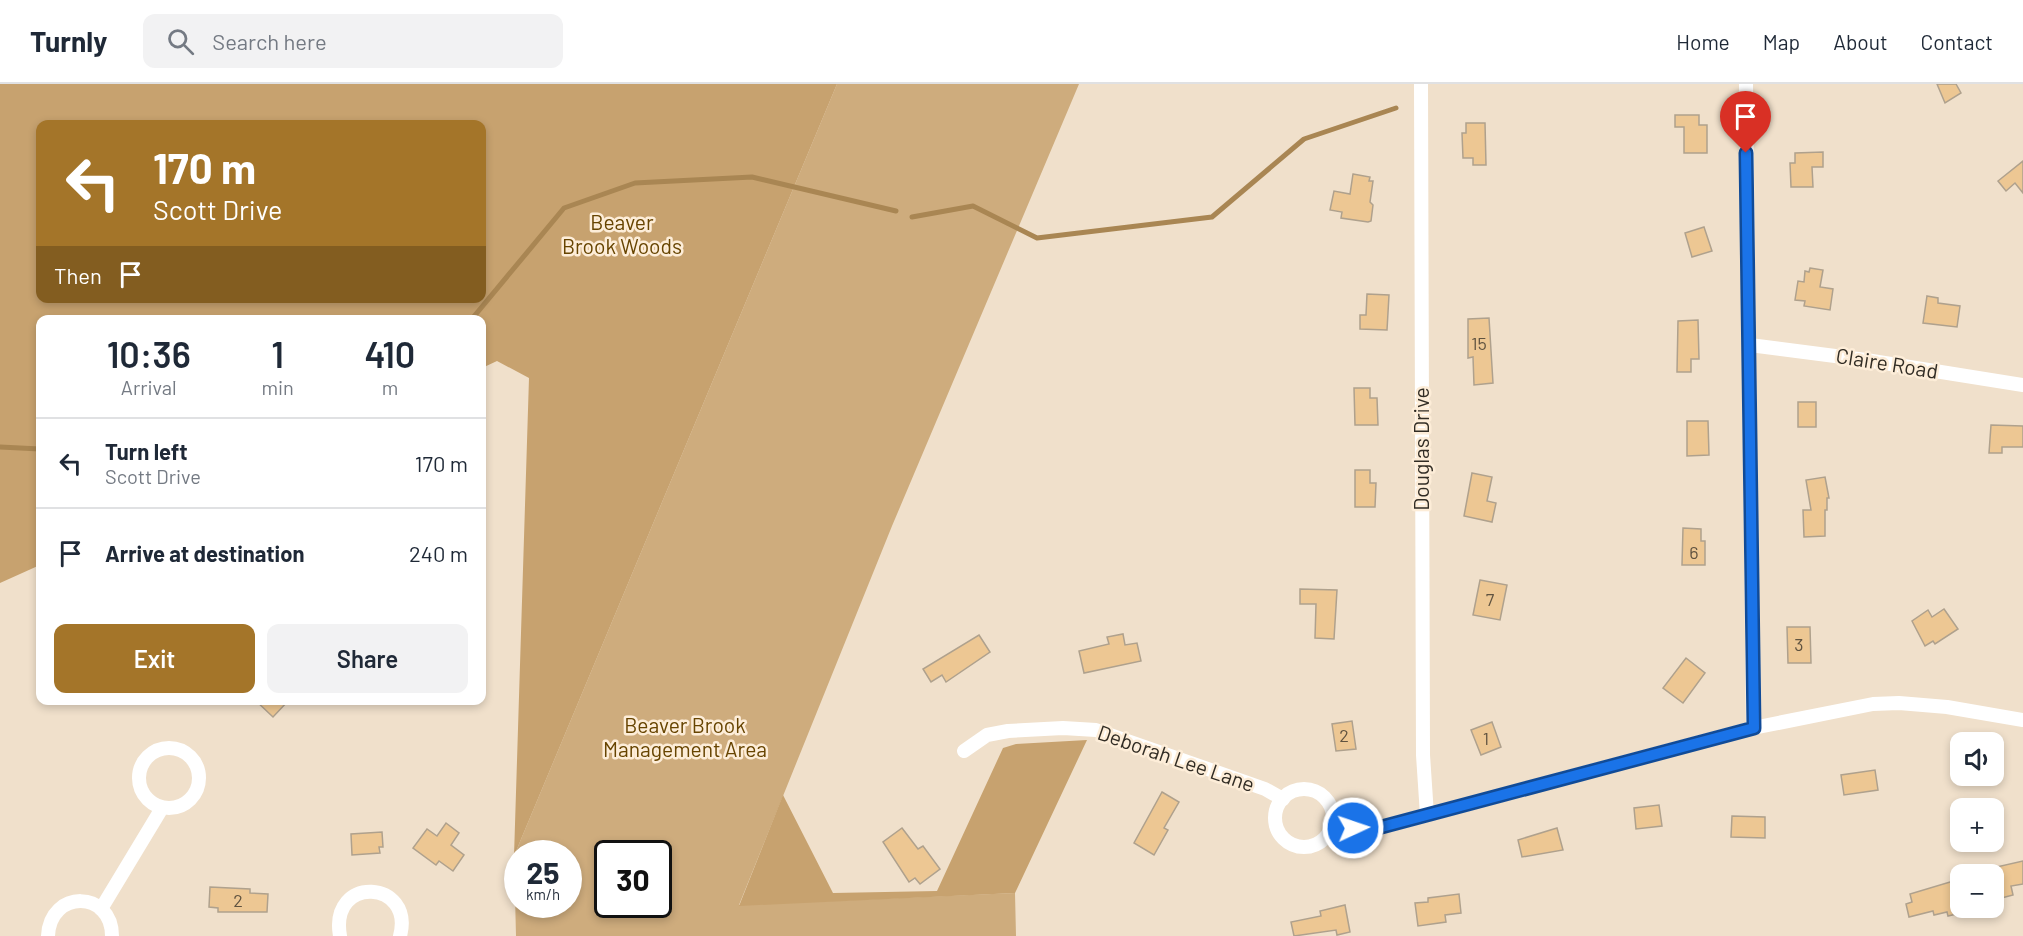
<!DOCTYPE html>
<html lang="en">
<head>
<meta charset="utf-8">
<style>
  :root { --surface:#fff; --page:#f2f2f3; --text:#1f2937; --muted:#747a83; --line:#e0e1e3; --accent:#a47529 }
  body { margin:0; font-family:Barlow,sans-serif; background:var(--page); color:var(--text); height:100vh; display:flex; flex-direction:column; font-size:22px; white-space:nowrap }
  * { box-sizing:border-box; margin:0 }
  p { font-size:20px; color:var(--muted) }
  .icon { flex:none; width:33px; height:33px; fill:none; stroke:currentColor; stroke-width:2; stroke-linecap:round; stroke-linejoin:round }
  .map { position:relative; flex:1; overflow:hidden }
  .details { position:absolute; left:36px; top:231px; width:450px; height:390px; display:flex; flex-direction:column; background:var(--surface); border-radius:12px; box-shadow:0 3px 9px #0003 }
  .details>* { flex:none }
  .hud { position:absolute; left:36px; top:36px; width:450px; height:183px; border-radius:12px; box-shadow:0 3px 9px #0003; background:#a47529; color:#fff; overflow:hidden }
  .tools { position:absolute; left:1950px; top:648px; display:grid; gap:12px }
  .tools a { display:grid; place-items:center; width:54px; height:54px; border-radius:12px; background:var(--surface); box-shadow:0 3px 9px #0003; font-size:30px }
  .speed { position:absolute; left:504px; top:756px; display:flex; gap:12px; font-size:30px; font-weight:700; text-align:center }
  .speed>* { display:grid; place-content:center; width:78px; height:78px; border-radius:50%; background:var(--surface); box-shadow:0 3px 9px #0003; line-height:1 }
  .speed small { font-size:15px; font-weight:400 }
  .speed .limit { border:3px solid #111; border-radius:9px; background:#fff; color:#111 }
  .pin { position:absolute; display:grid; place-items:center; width:51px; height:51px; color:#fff; margin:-62px -26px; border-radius:50% 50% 50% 0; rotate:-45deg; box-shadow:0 0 6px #0007 }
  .pin .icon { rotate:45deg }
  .me { position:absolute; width:66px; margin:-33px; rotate:87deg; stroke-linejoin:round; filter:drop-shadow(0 0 4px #0008) }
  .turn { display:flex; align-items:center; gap:21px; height:126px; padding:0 18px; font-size:27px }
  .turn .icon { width:78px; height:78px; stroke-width:2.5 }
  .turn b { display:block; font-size:42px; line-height:51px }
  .then { display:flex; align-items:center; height:57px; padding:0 18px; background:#0003; gap:12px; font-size:22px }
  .eta { display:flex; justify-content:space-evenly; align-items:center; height:102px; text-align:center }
  .eta b { font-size:36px; font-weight:600; line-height:42px }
  .primary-button { display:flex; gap:12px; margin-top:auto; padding:12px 18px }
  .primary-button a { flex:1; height:69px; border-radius:12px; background:var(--accent); color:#fff; font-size:24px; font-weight:600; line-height:69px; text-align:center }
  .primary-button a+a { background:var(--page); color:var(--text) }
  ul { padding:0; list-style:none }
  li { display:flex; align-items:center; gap:18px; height:90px; padding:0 18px; border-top:2px solid var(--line) }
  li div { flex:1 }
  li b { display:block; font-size:22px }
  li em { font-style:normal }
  header { display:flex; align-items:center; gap:36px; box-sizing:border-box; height:84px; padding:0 30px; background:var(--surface); border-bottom:2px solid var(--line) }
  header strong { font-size:28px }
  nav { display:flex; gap:33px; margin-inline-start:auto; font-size:21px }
  .search { width:420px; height:54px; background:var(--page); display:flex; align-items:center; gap:15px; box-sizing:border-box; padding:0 21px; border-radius:12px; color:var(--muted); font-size:22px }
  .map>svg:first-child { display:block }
</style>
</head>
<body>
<header>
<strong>Turnly</strong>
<div class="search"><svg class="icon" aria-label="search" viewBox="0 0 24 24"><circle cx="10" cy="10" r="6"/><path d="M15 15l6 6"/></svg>Search here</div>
<nav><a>Home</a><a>Map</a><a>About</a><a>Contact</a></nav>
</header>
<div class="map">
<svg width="2023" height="852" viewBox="0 0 2023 852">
  <rect width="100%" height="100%" fill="#f0e0cb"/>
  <path fill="#ceac7d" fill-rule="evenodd" d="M837,0H1079L892,442L739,821L1015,809L1016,852H516L514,772ZM518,770H568V820H518ZM608,770H658V820H608Z"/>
  <g fill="#c7a26f" fill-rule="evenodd">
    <path d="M0,0H837L514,772L529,294L497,277L482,284V236H40V481L0,499ZM40,40H482V214H40Z"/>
    <path d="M1087,656L1015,809L739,822L783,711L833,809L937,807L1003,664L1016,660Z"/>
  </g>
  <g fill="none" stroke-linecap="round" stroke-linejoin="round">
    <g stroke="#a98653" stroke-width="5">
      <path d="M912,133L973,122L1037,154L1212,133L1304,55L1396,24"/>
      <path d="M471,236L564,124L635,99L752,93L896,127"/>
      <path d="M0,363L40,365"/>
    </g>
  </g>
  <g fill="#edc793" stroke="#afa18d" stroke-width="1.5">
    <path d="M1937,0H1956L1961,9L1945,19Z"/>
    <path d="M1675,31H1699V41H1707V69H1684V43H1675Z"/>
    <path d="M1466,39H1485L1486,81H1473V74H1463L1462,49H1466Z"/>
    <path d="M1823,68V83H1812L1813,103H1791L1790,79H1795V69Z"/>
    <path d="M2023,77V109L2015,99L2006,107L1998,97Z"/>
    <path d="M1353,90L1370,93L1369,97H1373L1370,118L1373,121L1371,137L1368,138L1341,134L1342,128L1330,126L1334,107L1350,110Z"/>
    <path d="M1704,143L1712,167L1692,173L1685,149Z"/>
    <path d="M1810,184L1823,186L1820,203L1833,205L1830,226L1804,222L1805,217L1795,216L1798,197L1804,198L1805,187L1809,188Z"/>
    <path d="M1367,210L1389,211L1387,246L1360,245V231H1366Z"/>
    <path d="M1927,212L1938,214V219L1960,222L1957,243L1923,239Z"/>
    <path d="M1489,234L1493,299L1474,301L1473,273L1468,274V235Z"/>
    <path d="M1698,236L1699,275H1691V288H1677L1678,237Z"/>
    <path d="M1354,304H1370V314H1377L1378,341H1355Z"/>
    <rect x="1798" y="318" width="18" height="25"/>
    <path d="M1687,337H1708L1709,371L1687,372Z"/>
    <path d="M1991,341L2023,342V363H2002V369H1989Z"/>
    <path d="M1355,386H1370V399H1376L1375,423H1355Z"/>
    <path d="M1472,389L1492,393L1487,417L1496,419L1492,438L1464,432Z"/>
    <path d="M1825,393L1829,414H1827V426H1825V452L1804,453L1803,426H1811L1806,396Z"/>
    <path d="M1683,444L1701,445V457H1705V481H1682Z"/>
    <path d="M1480,496L1507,501L1500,536L1473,531Z"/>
    <path d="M1300,505L1337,506L1334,555L1315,554L1316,520H1300Z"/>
    <path d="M1944,525L1958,545L1935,560L1933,557L1925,562L1912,537L1928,526L1932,533Z"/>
    <path d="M1787,543H1810L1811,579H1788Z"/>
    <path d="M1123,550L1125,561L1137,559L1141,577L1084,589L1079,567L1109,560L1107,553Z"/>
    <path d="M979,551L990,568L946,598L942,591L931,598L923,585Z"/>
    <path d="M1686,574L1705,589L1683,619L1663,604Z"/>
    <path d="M255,616H289L273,633Z"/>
    <path d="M1352,637L1356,665L1336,667L1332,640Z"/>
    <path d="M1492,638L1501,663L1481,671L1471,646Z"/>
    <path d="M1875,686L1878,706L1844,711L1841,691Z"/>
    <path d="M1162,708L1179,718L1164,744L1168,746L1154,771L1134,759Z"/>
    <path d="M1659,721L1662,742L1636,745L1634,724Z"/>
    <path d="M1732,732L1765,733V754L1731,753Z"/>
    <path d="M446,739L459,749L451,761L464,771L453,787L439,777L436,781L413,764L427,745L437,752Z"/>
    <path d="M902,744L918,765L923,762L940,785L920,800L915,794L909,798L883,758Z"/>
    <path d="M1557,744L1563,766L1522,773L1518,756Z"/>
    <path d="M382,748L383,763H379L380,769L352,771L351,750Z"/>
    <path d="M2023,777V800L2011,802L2013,811L1994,816L1992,784Z"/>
    <path d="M1960,795L1961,829L1948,832L1947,828L1934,831L1933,827L1909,833L1906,820L1912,818L1910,810Z"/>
    <path d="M210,803L250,805V809L268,810L267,828H218V824L209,823Z"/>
    <path d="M1459,810L1461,829L1445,831L1446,838L1418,842L1415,819L1428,818V814Z"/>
    <path d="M1345,821L1350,848L1337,851L1336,846L1294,852L1291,838L1321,832L1320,827Z"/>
  </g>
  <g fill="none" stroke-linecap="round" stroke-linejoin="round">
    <g stroke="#fff" stroke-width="14">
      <path d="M1421,0L1423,671L1427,731"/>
      <path d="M1746,0L1753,644"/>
      <path d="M1750,261L1866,276L2023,301"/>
      <circle cx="169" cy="694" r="30"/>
      <path d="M964,667L987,651L1008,647L1063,644L1096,646L1265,705L1283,715"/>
      <circle cx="1304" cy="734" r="29"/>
      <path d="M1332,743L1374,745L1753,644L1873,620L1899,619L1947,623L2023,636"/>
      <path d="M101,825L162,724"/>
      <path d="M48,852C50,805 112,806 112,852"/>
      <path d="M340,852C329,790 415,796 400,852"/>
    </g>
  </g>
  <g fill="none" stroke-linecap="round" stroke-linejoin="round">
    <defs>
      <path id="route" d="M1353,744L1374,745L1754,644L1746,69"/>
    </defs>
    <use href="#route" stroke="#114b97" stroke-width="15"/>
    <use href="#route" stroke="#1a73e8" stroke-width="10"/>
  </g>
  <g text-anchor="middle" stroke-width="5" stroke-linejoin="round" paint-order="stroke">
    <g font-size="18" fill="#605340">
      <text x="1479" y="266">15</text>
      <text x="1694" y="475">6</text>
      <text x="1490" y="522">7</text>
      <text x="1799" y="567">3</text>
      <text x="1344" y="658">2</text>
      <text x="1486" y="661">1</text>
      <text x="238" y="823">2</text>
    </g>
    <g font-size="21" fill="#674400" stroke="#fdedd8">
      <text x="622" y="146">Beaver<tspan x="622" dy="24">Brook Woods</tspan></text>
      <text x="685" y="649">Beaver Brook<tspan x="685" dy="24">Management Area</tspan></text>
    </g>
    <g font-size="21" fill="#312c24" stroke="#fdedd8">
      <text transform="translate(1887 280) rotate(9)" y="7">Claire Road</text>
      <text transform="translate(1422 365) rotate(-90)" y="7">Douglas Drive</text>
      <text transform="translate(1176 675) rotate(19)" y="7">Deborah Lee Lane</text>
    </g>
  </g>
</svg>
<div class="tools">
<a><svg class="icon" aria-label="sound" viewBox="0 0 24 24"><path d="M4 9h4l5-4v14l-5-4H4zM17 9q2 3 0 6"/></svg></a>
<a>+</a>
<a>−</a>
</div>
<div class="speed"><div>25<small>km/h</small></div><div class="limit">30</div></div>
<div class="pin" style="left:1746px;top:69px;background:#d93025"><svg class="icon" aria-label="arrive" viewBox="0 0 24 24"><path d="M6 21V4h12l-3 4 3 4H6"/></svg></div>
<svg class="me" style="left:1353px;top:744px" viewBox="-20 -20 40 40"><circle r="17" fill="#1a73e8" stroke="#fff" stroke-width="3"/><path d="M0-11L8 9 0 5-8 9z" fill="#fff"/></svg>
<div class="hud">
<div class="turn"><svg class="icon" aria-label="left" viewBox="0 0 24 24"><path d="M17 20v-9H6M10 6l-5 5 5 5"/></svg><div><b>170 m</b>Scott Drive</div></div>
<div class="then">Then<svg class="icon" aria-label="arrive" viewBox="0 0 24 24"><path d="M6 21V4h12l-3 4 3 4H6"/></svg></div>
</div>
<section class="details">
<div class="eta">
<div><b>10:36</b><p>Arrival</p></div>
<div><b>1</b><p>min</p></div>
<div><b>410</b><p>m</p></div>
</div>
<ul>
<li><svg class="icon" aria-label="left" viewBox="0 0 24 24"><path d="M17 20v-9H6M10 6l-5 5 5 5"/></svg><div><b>Turn left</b><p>Scott Drive</p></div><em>170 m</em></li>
<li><svg class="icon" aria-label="arrive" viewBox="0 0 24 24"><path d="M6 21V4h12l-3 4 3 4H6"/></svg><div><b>Arrive at destination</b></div><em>240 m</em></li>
</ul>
<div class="primary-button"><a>Exit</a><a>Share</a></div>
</section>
</div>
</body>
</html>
